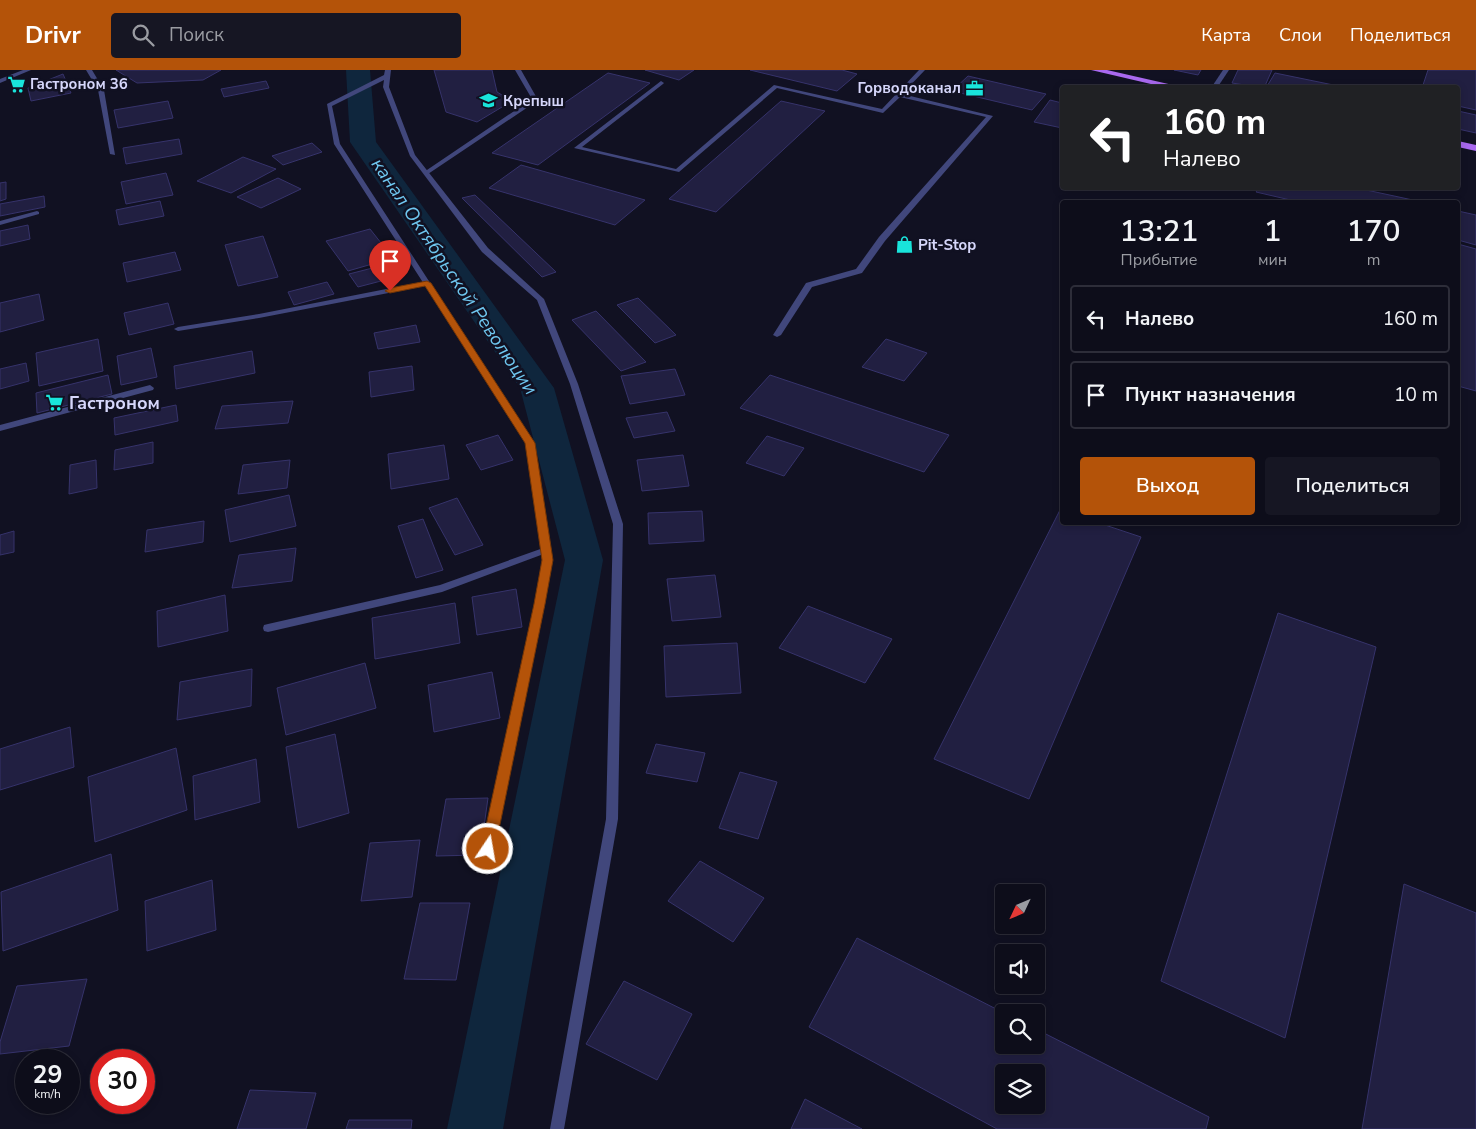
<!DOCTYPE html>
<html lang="ru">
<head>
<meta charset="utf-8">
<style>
  :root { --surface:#0d0d1a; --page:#161623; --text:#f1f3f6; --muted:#9a9ca2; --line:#2d2d39; --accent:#b45309 }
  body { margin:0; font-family:"Nunito Sans",sans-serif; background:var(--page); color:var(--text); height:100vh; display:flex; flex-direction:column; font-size:19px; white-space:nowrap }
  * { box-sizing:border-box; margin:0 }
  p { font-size:16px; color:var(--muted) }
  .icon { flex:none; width:28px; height:28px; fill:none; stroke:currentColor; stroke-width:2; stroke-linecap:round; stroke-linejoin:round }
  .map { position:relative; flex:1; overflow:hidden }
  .side { position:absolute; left:1060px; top:130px; width:400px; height:325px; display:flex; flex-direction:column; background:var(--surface); border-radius:5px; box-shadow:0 2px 8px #0003,0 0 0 1px var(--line) }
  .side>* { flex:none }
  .guide { position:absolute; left:1060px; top:15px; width:400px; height:105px; border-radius:5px; box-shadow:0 2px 8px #0003,0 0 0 1px var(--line); background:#202124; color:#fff; overflow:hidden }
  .needle { width:32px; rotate:226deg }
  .tools { position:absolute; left:995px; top:814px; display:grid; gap:10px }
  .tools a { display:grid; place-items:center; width:50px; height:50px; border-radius:5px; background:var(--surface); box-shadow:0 2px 8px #0003,0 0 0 1px var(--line); font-size:25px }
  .speed { position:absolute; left:15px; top:979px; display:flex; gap:10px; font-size:25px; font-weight:700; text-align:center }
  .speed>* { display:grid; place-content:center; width:65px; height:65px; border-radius:50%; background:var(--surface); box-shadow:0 2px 8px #0003,0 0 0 1px var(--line); line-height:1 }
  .speed small { font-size:12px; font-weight:400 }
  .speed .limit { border:8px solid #d22; background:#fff; color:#111 }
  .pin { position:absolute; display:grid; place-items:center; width:42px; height:42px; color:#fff; margin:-51px -21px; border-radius:50% 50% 50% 0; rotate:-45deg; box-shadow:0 0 5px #0007 }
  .pin .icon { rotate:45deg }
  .me { position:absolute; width:55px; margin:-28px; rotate:12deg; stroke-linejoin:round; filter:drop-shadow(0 0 4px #0008) }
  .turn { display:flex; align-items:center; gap:18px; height:105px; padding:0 20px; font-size:22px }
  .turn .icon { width:65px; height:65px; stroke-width:2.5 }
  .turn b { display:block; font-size:35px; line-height:42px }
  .eta { display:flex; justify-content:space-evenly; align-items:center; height:85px; text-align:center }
  .eta b { font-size:30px; font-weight:600; line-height:35px }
  .primary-button { display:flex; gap:10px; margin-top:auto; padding:10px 20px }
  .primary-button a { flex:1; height:58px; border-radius:5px; background:var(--accent); color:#fff; font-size:20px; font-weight:600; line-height:58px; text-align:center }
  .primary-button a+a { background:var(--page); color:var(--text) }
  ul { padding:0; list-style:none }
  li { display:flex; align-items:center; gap:15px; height:68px; margin:0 10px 8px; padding:0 10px; border:2px solid var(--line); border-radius:5px }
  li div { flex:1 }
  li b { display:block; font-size:19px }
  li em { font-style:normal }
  header { display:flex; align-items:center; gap:30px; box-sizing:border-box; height:70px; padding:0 25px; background:var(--accent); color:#fff }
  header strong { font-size:24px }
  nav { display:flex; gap:28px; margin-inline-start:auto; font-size:18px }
  .search { width:350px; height:45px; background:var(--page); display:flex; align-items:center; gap:12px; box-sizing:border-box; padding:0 18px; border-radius:5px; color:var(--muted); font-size:19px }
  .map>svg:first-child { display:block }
</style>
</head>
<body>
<header>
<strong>Drivr</strong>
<div class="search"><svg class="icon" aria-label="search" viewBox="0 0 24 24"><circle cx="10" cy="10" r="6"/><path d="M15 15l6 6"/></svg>Поиск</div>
<nav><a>Карта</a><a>Слои</a><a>Поделиться</a></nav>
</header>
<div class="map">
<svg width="1476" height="1059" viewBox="0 0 1476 1059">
  <rect width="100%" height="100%" fill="#112"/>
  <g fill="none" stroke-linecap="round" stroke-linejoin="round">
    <path fill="#0f263d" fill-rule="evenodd" d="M346,0H370L376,72L554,318L603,490L503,1059H447L565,490L520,318L350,72Z"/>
  </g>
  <g fill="#211f41" stroke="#36336b" fill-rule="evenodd">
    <path d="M116,0H221L203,10L137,13Z"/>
    <path d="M434,0H492L497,22L512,31L477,52L446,42Z"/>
    <path d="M645,0H694L679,10Z"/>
    <path d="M750,0H842L857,4L837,21Z"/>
    <path d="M1174,0H1201L1198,5Z"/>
    <path d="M1238,0H1272L1264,18L1232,13Z"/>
    <path d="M1428,0H1476V40L1458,36V18H1422Z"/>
    <path d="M608,3L650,13L538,95L492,83Z"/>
    <path d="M1275,3L1348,18H1266Z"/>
    <path d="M63,4L71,23L31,31L28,18Z"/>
    <path d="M968,6L1046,24L1032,40L952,21Z"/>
    <path d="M266,11L269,18L224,27L221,19Z"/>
    <path d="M1050,30L1062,33V58L1034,52Z"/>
    <path d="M168,31L173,48L118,58L114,40Z"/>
    <path d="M781,31L825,41L716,142L669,129Z"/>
    <path d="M1458,41L1476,45V63L1458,59Z"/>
    <path d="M179,69L182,84L126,94L123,78Z"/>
    <path d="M312,73L322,82L283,95L272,86Z"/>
    <path d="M243,87L276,99L231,123L197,111Z"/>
    <path d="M521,95L645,130L615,155L489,118Z"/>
    <path d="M166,103L173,125L126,134L121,112Z"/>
    <path d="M278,108L301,119L261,138L237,127Z"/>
    <path d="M6,112V129L0,131V113Z"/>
    <path d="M1259,118H1357L1422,132H1299L1256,122Z"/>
    <path d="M475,125L556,202L542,207L462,128Z"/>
    <path d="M44,126L45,137L0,146V134Z"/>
    <path d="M160,131L164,146L119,155L116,140Z"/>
    <path d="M1458,141L1476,145V175L1458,170Z"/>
    <path d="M28,155L30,169L0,176V161Z"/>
    <path d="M370,159L393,188L348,201L326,171Z"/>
    <path d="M263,166L278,207L238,216L225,175Z"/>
    <path d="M1458,174L1476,179V321L1458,316Z"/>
    <path d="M175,182L181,200L127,212L123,193Z"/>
    <path d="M396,192L404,205L358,217L349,204Z"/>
    <path d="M327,212L334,224L294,235L288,222Z"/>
    <path d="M39,224L44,250L0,262V233Z"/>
    <path d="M638,228L676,265L655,273L617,235Z"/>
    <path d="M168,233L174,254L129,265L124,243Z"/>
    <path d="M596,241L646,292L621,301L572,250Z"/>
    <path d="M416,255L420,272L378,279L374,263Z"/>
    <path d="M98,269L103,301L39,316L36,283Z"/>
    <path d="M886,269L927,283L904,311L862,297Z"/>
    <path d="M151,278L157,307L121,315L117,286Z"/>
    <path d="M252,281L255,303L176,319L174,296Z"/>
    <path d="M26,293L29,311L0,319V299Z"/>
    <path d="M412,296L414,320L371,327L369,302Z"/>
    <path d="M675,299L685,325L630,334L621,306Z"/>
    <path d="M108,305L112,324L37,343L36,323Z"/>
    <path d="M770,305L949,365L924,402L740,338Z"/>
    <path d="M293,331L288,353L215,359L222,336Z"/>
    <path d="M176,335L178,351L115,365L114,348Z"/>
    <path d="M667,342L675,361L634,368L626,348Z"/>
    <path d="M498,365L513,390L481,400L466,375Z"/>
    <path d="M767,366L804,378L784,406L746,393Z"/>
    <path d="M153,372V393L114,400L115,380Z"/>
    <path d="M444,375L449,409L391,419L388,384Z"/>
    <path d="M683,385L689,416L642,421L637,390Z"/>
    <path d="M96,390L97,418L69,424L70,395Z"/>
    <path d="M290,390L287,418L238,424L243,395Z"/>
    <path d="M289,425L296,456L230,472L225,440Z"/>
    <path d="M457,428L483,475L455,485L429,438Z"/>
    <path d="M1060,440L1062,441V452H1096L1141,467L1029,729L934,689Z"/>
    <path d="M702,441L704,471L649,474L648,443Z"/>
    <path d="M423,449L443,500L416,508L398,456Z"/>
    <path d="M204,451L203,472L145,482L147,460Z"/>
    <path d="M14,461V482L0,485V465Z"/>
    <path d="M296,478L292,511L232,518L239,485Z"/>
    <path d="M715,505L721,547L672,551L667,509Z"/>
    <path d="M516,519L522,557L477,565L472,527Z"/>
    <path d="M225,525L228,561L158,577L157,541Z"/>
    <path d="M455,533L460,573L375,589L372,548Z"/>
    <path d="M808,536L892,569L865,613L779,578Z"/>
    <path d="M1278,543L1376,577L1285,968L1161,911Z"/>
    <path d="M737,573L741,623L666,627L664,576Z"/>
    <path d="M365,593L376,638L286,665L277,618Z"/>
    <path d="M252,599L251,636L177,650L180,612Z"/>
    <path d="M492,602L500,648L434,662L428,615Z"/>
    <path d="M70,657L74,697L0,720V679Z"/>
    <path d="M335,664L349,743L298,758L286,677Z"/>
    <path d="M656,674L705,683L697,712L646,703Z"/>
    <path d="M176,678L187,740L95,772L88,707Z"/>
    <path d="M256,689L260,732L195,750L193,706Z"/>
    <path d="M740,702L777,712L758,769L719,758Z"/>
    <path d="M488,728L480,785L436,786L446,729Z"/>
    <path d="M420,770L412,827L361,831L370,773Z"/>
    <path d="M111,784L118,840L3,881L1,822Z"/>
    <path d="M700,791L764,828L733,872L668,831Z"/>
    <path d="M212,810L216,860L147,881L145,831Z"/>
    <path d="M1404,814L1476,843V1059H1362Z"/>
    <path d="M420,833H470L456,910L404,909Z"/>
    <path d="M857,868L1004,943V975H1036V959L1209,1047L1206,1059H997L809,957ZM1004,1002H1036V1035H1004Z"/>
    <path d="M87,909L69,976L0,984V972L17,916Z"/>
    <path d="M624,911L692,944L657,1010L586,974Z"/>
    <path d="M250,1020L316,1023L306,1059H237Z"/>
    <path d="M805,1029L862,1059H791Z"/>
    <path d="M349,1050H412L411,1059H346Z"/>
  </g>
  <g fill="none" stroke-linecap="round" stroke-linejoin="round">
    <g fill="#41477c" fill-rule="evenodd">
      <path d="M86,0H92L104,20L115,85L110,84L98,20Z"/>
      <path d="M515,0H521L538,30L537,31L428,104H424V102L532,29Z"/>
      <path d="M919,0H925L902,24L993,46L885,171L862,203L812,217L781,265L777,267L773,265L806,213L856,199L879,167L986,47L900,27L883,43L777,18L679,102L574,78L661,11L664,13L663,14L582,77L676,99L774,15L882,39Z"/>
      <path d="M1223,0H1229L1217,18H1211Z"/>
      <path d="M37,141L39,142V144L0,155V151Z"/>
      <path d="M427,211L431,213L430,215L259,248L178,261L174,259L178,257L259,244Z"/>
      <path d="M150,315L154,318L153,320L0,361V355Z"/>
      <path d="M546,477L549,478L551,480L549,482L442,522L268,562L264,561L263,558L264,555L268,554L440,515Z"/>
    </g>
    <g fill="#41477c" fill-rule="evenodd">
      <path d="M23,0H31L0,13V9Z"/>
      <path d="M385,0H391L389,17L415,85L488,178L544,229L578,314L623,454L618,749L564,1059H550L606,749L613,454L570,314L537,230L482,182L410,86L383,17L384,10L332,36L340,74L534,373L552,490L545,534L494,779L492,783L488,784L484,783L482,779L535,534L542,490L526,373L334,74L327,34L384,5Z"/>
    </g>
    <g fill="#a969ef" fill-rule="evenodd">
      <path d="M1091,0H1107L1186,18H1168Z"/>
      <path d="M1458,71L1476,75V81L1458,77Z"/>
    </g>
  </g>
  <path fill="#b45309" stroke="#753606" d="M427,211L431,213L535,373L553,490L545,534L495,779L493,783L488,785L483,783L481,779L534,534L542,490L525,373L425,216L390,223L385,221L390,218Z"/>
  <defs>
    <symbol id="supermarket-bare" viewBox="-9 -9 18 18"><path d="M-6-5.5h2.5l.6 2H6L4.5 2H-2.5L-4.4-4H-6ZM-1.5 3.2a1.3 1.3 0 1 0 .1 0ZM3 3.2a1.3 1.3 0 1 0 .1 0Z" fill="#19e4db" stroke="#112" stroke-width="2.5" paint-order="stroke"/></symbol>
    <symbol id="office-bare" viewBox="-9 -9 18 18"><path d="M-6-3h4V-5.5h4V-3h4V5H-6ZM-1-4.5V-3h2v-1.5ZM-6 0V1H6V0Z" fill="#19e4db" stroke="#112" stroke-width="2.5" paint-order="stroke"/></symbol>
    <symbol id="school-bare" viewBox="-9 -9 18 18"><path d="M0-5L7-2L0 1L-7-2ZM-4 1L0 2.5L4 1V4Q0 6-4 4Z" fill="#19e4db" stroke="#112" stroke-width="2.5" paint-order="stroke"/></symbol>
    <symbol id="shop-bare" viewBox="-9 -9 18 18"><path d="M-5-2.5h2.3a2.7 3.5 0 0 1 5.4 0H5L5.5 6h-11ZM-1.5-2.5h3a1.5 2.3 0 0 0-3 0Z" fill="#19e4db" stroke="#112" stroke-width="2.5" paint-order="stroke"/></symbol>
  </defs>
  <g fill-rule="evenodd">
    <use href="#supermarket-bare" x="4" y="2" width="25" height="25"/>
    <use href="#office-bare" x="962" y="6" width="25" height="25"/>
    <use href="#school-bare" x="476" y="18" width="25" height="25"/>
    <use href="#shop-bare" x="892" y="162" width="25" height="25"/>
    <use href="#supermarket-bare" x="42" y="320" width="25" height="25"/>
  </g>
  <g text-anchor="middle" stroke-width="5" stroke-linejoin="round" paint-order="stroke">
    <g font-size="15" font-weight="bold" fill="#d6d7fb" stroke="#112" text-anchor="start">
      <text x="30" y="19">Гастроном 36</text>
      <text x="961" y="23" text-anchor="end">Горводоканал</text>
      <text x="503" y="36">Крепыш</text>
      <text x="918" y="180">Pit-Stop</text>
    </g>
    <g font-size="18" font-weight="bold" fill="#d6d7fb" stroke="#112" text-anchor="start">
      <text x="69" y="339">Гастроном</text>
    </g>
    <g font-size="19" font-style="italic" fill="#6fc7f0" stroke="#112">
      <text transform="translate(455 206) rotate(56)" y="7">канал Октябрьской Революции</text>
    </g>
  </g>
</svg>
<div class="tools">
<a><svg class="needle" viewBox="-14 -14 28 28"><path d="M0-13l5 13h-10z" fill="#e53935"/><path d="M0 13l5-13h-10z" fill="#9a9ca2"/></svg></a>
<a><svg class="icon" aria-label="sound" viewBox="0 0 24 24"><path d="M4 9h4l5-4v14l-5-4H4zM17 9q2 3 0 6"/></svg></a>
<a><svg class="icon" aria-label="search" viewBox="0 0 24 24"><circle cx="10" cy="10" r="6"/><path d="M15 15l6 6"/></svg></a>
<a><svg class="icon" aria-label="layers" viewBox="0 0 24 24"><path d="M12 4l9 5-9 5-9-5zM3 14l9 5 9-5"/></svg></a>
</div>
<div class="speed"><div>29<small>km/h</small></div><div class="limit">30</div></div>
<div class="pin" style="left:390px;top:221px;background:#d93025"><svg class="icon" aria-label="arrive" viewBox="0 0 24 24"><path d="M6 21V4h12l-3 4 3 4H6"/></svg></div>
<svg class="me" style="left:488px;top:779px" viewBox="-20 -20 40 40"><circle r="17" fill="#b45309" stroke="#fff" stroke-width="3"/><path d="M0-11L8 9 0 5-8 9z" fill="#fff"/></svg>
<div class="guide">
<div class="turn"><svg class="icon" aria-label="left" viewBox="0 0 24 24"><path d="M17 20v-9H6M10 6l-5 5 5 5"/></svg><div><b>160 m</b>Налево</div></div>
</div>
<section class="side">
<div class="eta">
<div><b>13:21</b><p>Прибытие</p></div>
<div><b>1</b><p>мин</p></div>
<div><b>170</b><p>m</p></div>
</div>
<ul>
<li><svg class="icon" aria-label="left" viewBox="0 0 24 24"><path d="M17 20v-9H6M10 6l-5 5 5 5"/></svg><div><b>Налево</b></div><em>160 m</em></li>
<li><svg class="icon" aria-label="arrive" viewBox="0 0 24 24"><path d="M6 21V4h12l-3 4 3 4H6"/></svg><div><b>Пункт назначения</b></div><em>10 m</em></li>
</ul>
<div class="primary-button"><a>Выход</a><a>Поделиться</a></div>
</section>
</div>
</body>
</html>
